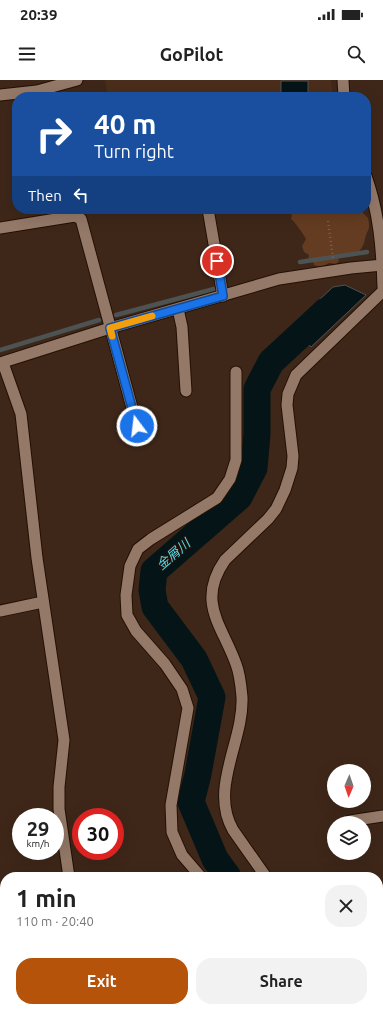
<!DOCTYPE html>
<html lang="en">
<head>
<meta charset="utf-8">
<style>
  :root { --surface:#fff; --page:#f2f2f2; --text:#222; --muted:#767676; --accent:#b45309 }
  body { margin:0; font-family:Ubuntu,"Noto Sans JP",sans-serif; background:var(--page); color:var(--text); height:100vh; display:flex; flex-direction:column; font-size:15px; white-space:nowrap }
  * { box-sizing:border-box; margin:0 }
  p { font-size:13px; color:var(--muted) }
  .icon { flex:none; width:22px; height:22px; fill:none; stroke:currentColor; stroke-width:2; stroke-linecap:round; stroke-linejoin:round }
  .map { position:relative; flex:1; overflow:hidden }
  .sheet { position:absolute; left:0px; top:792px; width:383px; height:140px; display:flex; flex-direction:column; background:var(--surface); border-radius:16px 16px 0 0; box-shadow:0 4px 16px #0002 }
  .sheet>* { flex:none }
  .banner { position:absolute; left:12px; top:12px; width:359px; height:122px; border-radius:16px; box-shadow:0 4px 16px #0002; background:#1a4fa0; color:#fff; overflow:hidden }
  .needle { width:26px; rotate:182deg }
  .controls { position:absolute; left:327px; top:684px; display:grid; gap:8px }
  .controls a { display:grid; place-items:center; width:44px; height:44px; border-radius:50%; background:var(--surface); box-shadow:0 4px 16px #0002; font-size:20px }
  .speed { position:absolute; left:12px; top:728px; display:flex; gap:8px; font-size:20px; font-weight:700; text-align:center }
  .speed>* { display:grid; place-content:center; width:52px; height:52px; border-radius:50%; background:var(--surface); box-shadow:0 4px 16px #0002; line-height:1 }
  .speed small { font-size:10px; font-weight:400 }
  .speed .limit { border:6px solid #d22; background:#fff; color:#111 }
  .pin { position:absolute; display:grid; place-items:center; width:34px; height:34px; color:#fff; margin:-17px; border:2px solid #fff; border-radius:50%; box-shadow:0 1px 4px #0007 }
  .me { position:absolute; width:44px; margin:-22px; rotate:345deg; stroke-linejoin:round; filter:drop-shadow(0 0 3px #0008) }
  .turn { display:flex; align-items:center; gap:14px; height:84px; padding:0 16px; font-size:18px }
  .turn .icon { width:52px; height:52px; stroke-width:2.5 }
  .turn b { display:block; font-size:28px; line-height:34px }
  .then { display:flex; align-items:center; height:38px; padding:0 16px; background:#0003; gap:8px; font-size:15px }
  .round { display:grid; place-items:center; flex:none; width:42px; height:42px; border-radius:16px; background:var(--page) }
  .head { display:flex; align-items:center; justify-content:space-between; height:68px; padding:0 16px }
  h1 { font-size:24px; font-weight:700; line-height:30px }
  .cta { display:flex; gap:8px; margin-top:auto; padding:8px 16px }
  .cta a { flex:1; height:46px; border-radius:16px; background:var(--accent); color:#fff; font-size:16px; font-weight:700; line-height:46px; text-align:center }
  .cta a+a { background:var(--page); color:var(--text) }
  .status { display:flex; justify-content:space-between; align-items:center; height:28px; padding:0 20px; background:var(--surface); direction:ltr }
  .status svg { height:11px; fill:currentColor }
  header { display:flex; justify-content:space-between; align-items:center; height:52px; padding:0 16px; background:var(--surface); font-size:18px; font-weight:700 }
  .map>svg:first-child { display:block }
</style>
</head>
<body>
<div class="status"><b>20:39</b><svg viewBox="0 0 49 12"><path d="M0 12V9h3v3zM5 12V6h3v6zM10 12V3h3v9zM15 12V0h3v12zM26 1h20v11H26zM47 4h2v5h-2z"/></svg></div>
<header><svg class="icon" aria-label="menu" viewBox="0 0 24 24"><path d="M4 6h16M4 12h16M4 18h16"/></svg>GoPilot<svg class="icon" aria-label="search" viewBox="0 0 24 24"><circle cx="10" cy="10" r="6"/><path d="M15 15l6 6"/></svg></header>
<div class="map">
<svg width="383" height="932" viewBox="0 0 383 932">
  <rect width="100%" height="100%" fill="#3e2719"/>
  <path fill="#4a2d1a" d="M105,0H331L333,17H108Z"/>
  <path fill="#643c21" d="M296,129H363V133L368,138C371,151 367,149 365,159C363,170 356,177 345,174L342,176H337L339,181L336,184L329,183L321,187L314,185L313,181L308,180L309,175L304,172L302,166L306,159C304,155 295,142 291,139L292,134Z"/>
  <g fill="#051517" stroke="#4d5352">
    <rect x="281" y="1" width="27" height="16"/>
    <path d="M345,205L366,215L311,267L291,246L333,207Z"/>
  </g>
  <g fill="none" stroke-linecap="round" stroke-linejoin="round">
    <g stroke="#4d5352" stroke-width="4.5">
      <path d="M300,182L367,172"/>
      <path d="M116,235L214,209"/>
      <path d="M0,270L99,240"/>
    </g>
    <g stroke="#051517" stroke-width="27">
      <path d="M228,797L215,779L191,722L198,694L212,617L194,579L155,527L152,510L154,491L239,417L254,388L257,354V309L271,282L326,231"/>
      <path d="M274,927L275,932"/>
    </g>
    <defs>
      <path id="service" d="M378,808H383"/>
      <g id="minor">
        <path d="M343,0L344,17"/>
        <path d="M0,15L37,11L77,0"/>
        <path d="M366,96C379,132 382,169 383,207"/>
        <path d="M208,129L223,216"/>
        <path d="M0,148L75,136L81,139L137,346"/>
        <path d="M178,229L182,247L186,311"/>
        <path d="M0,283L110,248L279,199L351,188L383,185"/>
        <path d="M3,283L21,334L37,478L64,660L59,707V729L69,797"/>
        <path d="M0,531L43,522"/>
        <path d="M350,741L383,736"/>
        <path d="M201,797L182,775L172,752L171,725L188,628L182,609L165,584L136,551L127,535L126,515L130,486L138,469L151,459L217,418L230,399L236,380V292"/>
        <path d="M266,797L233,750C209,708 244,661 242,617C241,606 240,594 236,584C222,545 196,522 225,480L268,439L276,429L285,410L292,388L293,376L287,325L288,314L296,295L383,211"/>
        <path d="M378,891L383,890"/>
        <path d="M249,927L251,932"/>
        <path d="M300,927L303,932"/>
        <path d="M347,927L348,932"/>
        <path d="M0,931L24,927"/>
      </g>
    </defs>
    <use href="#service" stroke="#241003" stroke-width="9"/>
    <use href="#minor" stroke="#241003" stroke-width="13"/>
    <path stroke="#786357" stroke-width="2.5" stroke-dasharray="1 3" stroke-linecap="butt" d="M328,141L333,178"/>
    <use href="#service" stroke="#947968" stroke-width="7"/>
    <use href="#minor" stroke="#947968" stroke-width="11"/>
  </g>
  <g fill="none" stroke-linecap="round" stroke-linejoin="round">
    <defs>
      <path id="route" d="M137,346L110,248L223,216L217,181"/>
    </defs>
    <use href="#route" stroke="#114b97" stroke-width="10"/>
    <use href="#route" stroke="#1a73e8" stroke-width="7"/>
    <path stroke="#f59e0b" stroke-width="7" d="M112,256L110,248L152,236"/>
  </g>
  <g text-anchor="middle" stroke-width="3" stroke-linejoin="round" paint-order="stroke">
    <g font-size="13" font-style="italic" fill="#5adcec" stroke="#1d130d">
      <text transform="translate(173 474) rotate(-41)" y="5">金屑川</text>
    </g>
  </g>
</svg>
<div class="controls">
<a><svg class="needle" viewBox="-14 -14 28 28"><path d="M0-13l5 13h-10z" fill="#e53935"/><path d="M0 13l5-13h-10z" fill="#767676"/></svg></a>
<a><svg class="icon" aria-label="layers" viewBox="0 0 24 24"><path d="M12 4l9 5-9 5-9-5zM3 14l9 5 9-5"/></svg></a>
</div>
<div class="speed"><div>29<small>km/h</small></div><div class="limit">30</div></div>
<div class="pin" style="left:217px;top:181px;background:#d93025"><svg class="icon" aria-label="arrive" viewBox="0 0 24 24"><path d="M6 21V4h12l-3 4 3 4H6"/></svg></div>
<svg class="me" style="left:137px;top:346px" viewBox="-20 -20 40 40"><circle r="17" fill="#1a73e8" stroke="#fff" stroke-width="3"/><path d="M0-11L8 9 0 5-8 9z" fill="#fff"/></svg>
<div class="banner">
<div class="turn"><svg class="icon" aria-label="right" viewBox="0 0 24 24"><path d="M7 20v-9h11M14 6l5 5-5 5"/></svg><div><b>40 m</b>Turn right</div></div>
<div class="then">Then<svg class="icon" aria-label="left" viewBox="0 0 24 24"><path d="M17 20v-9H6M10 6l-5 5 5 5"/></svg></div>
</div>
<section class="sheet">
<div class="head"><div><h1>1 min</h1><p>110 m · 20:40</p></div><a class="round"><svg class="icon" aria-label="close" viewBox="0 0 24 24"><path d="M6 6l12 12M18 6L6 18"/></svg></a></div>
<div class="cta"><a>Exit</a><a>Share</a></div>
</section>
</div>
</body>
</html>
